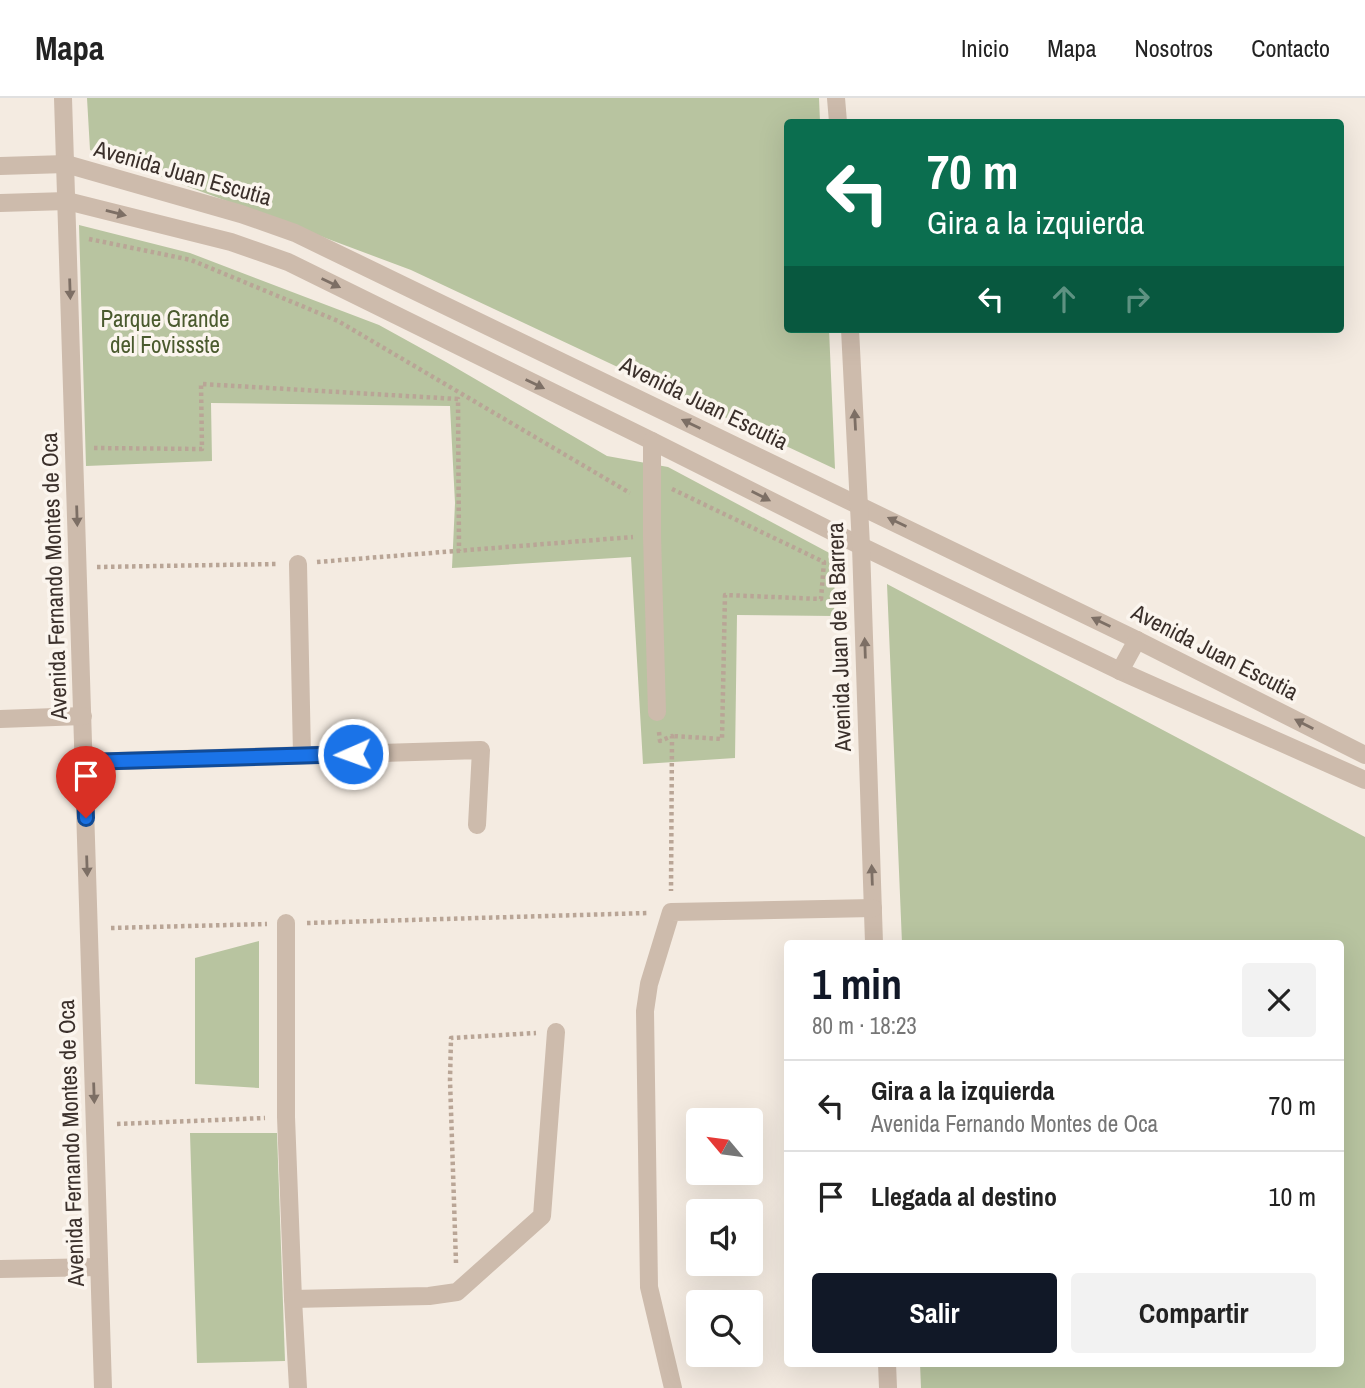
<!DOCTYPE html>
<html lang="es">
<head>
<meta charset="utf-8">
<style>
  :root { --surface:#fff; --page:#f2f2f2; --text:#222; --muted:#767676; --line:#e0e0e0; --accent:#111827 }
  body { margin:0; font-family:"Archivo Narrow",sans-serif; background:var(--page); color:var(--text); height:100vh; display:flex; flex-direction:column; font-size:26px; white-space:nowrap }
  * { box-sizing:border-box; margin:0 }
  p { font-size:23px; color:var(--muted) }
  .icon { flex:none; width:38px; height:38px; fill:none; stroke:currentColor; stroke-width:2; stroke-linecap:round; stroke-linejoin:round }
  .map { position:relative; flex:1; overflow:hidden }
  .sheet { position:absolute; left:784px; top:842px; width:560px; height:427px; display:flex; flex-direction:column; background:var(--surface); border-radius:7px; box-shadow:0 7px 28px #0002 }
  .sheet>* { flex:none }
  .guide { position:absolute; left:784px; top:21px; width:560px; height:214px; border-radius:7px; box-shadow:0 7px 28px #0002; background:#0b6e4f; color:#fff; overflow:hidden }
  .needle { width:46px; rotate:299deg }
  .buttons { position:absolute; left:686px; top:1010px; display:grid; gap:14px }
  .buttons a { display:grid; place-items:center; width:77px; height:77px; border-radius:7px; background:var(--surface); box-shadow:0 7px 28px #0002; font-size:35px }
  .pin { position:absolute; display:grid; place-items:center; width:60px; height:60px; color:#fff; margin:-72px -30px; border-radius:50% 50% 50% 0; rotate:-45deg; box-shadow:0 0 7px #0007 }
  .pin .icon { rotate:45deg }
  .me { position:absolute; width:77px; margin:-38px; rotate:268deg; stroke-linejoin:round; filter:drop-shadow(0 0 5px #0008) }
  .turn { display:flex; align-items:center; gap:24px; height:147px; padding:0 28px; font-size:32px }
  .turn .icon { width:91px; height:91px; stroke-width:2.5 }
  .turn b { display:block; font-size:49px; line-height:60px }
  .lanes { display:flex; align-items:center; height:66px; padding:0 28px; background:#0003; justify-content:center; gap:35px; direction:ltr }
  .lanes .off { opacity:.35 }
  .round { display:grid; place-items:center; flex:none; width:74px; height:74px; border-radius:7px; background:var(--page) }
  .headline { display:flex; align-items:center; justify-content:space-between; height:119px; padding:0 28px }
  h1 { font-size:42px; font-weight:800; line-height:52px; color:var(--accent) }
  .primary-button { display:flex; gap:14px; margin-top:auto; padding:14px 28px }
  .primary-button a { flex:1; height:80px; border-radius:7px; background:var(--accent); color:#fff; font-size:28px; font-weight:800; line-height:80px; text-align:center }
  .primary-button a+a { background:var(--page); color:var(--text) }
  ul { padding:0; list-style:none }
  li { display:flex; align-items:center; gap:21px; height:91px; padding:0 28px; border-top:2px solid var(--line) }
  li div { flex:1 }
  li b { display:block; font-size:26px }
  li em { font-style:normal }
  header { display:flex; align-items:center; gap:42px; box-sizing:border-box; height:98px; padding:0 35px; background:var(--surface); border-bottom:2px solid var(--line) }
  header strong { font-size:33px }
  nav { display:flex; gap:38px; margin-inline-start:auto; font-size:24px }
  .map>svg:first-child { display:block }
</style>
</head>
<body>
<header>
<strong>Mapa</strong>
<nav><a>Inicio</a><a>Mapa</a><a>Nosotros</a><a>Contacto</a></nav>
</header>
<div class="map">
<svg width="1365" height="1290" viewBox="0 0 1365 1290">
  <rect width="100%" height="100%" fill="#f4ebe1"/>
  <g fill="#b8c4a0">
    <path d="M87,0H819L820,24H788V231H829L835,371L411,172L90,52Z"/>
    <path d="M79,127L190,155L379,227L446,264L607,358L668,369L835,458L834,518L737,517L735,660L643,666L631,459L452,470L455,405L450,308L211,305L212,363L86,368Z"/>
    <path d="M887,486L1365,739V1290H921L920,1265H1340V845H902Z"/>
    <path d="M259,843V990L195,986V860Z"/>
    <path d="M190,1035H277L285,1263L197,1265Z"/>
  </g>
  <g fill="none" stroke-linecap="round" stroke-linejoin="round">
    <g stroke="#b9a596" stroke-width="4.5" stroke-dasharray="3.5 3.5" stroke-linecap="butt">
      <path d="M89,141L191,162L338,223L630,395"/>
      <path d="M94,350L202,351L201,286L458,301L459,453"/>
      <path d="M672,391L824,464L821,501L725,497L722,641L672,638"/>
      <path d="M317,464L633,439"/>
      <path d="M97,469L277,466"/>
      <path d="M659,634L660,643L672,638L671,793"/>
      <path d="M307,825L648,815"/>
      <path d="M111,830L267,826"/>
      <path d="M117,1026L265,1020"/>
      <path d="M456,1165L450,982L451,940L536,935"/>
    </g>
    <g stroke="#cdbbac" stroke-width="18">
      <path d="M63,0L103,1290"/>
      <path d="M836,0L838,24"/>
      <path d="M0,68L66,66L241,116L295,135L1137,542L1365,657"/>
      <path d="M0,105L67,103L231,144L288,164L652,343L861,448L1120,573L1365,682"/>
      <path d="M850,231L861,448L874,845"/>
      <path d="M652,343V438L657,614"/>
      <path d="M298,466L302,657"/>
      <path d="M1120,573L1137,542"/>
      <path d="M0,621L83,618"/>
      <path d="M84,664L481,652L477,727"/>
      <path d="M286,825V1019L293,1201L298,1290"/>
      <path d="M0,1171L99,1169"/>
      <path d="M293,1201L429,1198L457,1194L542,1118L556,934"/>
      <path d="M887,1265L888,1290"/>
      <path d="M673,1290L649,1189L645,913L649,886L671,814L873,810"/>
    </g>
  </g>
  <defs><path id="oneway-solid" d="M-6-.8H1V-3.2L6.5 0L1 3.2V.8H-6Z" transform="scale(1.75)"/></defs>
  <g fill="#7d6f65">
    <use href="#oneway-solid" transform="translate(116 115) rotate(14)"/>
    <use href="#oneway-solid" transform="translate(331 185) rotate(26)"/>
    <use href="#oneway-solid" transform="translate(70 191) rotate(88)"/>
    <use href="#oneway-solid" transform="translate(535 286) rotate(26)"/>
    <use href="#oneway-solid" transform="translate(855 322) rotate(-93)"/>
    <use href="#oneway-solid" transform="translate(691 326) rotate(-154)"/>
    <use href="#oneway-solid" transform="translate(761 398) rotate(27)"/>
    <use href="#oneway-solid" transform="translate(77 418) rotate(88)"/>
    <use href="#oneway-solid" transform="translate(897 424) rotate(-154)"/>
    <use href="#oneway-solid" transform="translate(1101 524) rotate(-154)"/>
    <use href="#oneway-solid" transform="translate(865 550) rotate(-92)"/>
    <use href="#oneway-solid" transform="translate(1304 626) rotate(-153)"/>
    <use href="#oneway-solid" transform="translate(87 768) rotate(88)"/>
    <use href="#oneway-solid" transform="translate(872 777) rotate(-92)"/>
    <use href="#oneway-solid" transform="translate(94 995) rotate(88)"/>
  </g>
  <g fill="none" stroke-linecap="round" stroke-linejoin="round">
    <defs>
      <path id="route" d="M86,720L84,664L353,656"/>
    </defs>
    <use href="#route" stroke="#114b97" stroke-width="18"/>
    <use href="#route" stroke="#1a73e8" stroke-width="12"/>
  </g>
  <g text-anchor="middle" stroke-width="7" stroke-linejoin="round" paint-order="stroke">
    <g font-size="23" fill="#3b302b" stroke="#fbf5ee">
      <text transform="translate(183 75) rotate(16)" y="8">Avenida Juan Escutia</text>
      <text transform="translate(704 305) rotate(26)" y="8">Avenida Juan Escutia</text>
      <text transform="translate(54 478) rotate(-92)" y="8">Avenida Fernando Montes de Oca</text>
      <text transform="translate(839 539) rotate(-92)" y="8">Avenida Juan de la Barrera</text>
      <text transform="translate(1215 554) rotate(27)" y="8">Avenida Juan Escutia</text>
      <text transform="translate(71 1045) rotate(-92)" y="8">Avenida Fernando Montes de Oca</text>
    </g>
    <g font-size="23" fill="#4a5a2e" stroke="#fbf5ee">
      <text x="165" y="229">Parque Grande<tspan x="165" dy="26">del Fovissste</tspan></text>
    </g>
  </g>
</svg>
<div class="buttons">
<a><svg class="needle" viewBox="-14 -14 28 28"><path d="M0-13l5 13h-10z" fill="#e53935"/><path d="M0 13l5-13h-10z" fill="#767676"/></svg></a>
<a><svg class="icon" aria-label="sound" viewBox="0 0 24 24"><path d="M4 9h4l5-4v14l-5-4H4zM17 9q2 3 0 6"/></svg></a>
<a><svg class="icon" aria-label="search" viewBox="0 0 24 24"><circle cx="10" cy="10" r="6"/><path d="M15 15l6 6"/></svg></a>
</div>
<div class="pin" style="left:86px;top:720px;background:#d93025"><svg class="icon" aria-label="arrive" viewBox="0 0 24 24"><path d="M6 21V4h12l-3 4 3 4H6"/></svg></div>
<svg class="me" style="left:353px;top:656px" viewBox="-20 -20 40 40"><circle r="17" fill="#1a73e8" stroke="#fff" stroke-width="3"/><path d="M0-11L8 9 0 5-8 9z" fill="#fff"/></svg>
<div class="guide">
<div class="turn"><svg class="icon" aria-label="left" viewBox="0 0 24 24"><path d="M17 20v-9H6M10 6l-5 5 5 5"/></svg><div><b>70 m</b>Gira a la izquierda</div></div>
<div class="lanes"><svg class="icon" aria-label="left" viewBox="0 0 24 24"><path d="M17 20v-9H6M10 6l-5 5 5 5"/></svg><svg class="icon off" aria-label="ahead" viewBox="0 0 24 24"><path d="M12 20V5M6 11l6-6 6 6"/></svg><svg class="icon off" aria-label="right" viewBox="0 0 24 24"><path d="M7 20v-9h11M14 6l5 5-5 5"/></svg></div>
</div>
<section class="sheet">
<div class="headline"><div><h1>1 min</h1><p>80 m · 18:23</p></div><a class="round"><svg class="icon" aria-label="close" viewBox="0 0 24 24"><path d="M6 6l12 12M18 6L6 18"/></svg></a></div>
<ul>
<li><svg class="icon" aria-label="left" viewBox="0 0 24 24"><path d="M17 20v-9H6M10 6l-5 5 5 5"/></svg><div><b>Gira a la izquierda</b><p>Avenida Fernando Montes de Oca</p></div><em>70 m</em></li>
<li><svg class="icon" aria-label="arrive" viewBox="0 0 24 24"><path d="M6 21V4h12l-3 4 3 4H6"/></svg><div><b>Llegada al destino</b></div><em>10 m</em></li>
</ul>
<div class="primary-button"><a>Salir</a><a>Compartir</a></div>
</section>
</div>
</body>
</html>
